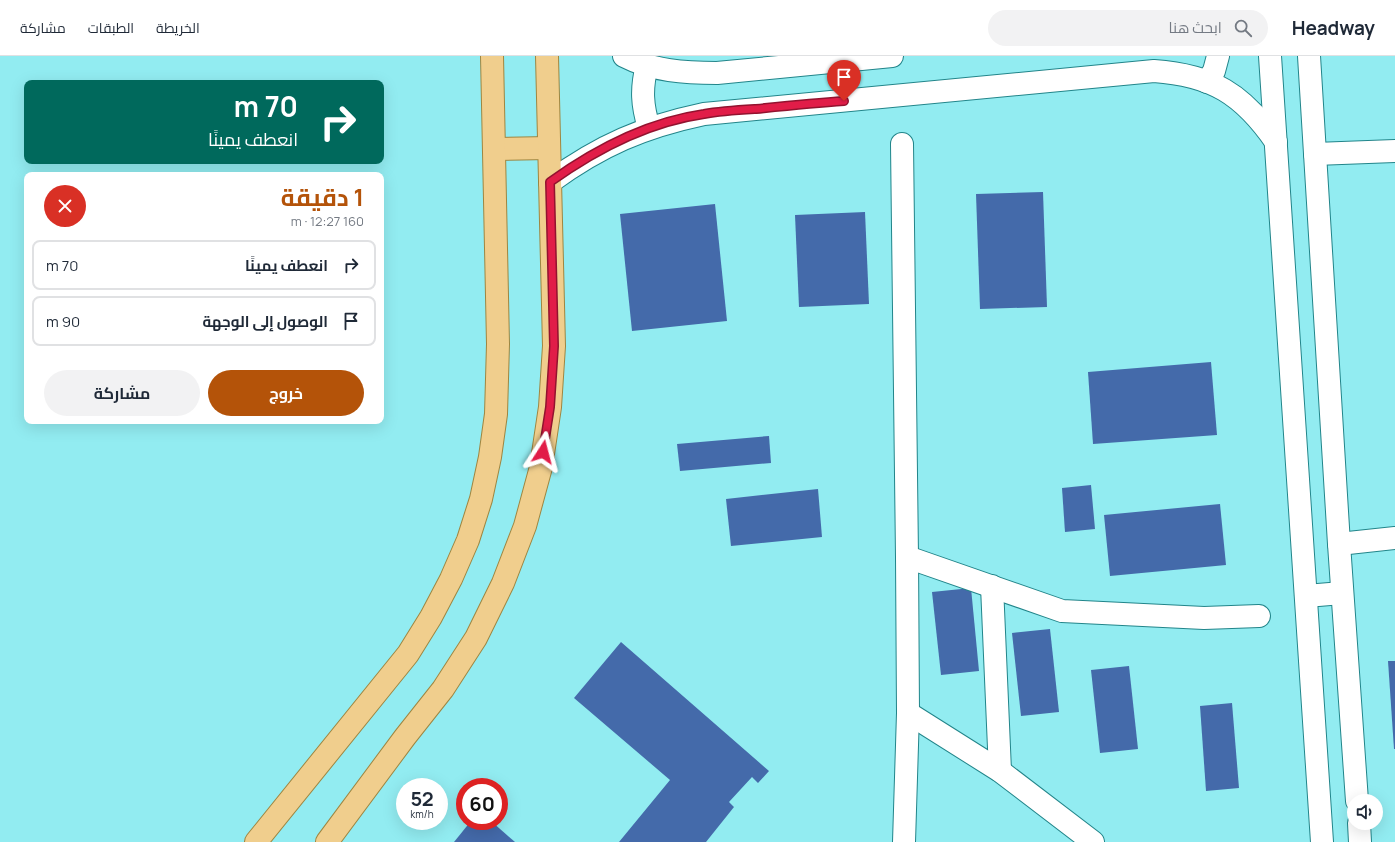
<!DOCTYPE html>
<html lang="ar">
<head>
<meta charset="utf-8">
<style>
  :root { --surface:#fff; --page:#f2f2f3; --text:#1f2937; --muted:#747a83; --line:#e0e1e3; --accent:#b45309 }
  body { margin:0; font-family:Manrope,Cairo,sans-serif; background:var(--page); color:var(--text); direction:rtl; height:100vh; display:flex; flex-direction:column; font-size:15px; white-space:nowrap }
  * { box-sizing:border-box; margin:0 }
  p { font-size:13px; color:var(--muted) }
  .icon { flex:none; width:22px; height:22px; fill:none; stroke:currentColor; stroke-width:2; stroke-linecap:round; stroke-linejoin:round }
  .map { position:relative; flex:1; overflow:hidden; direction:ltr }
  .sheet { position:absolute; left:24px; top:116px; width:360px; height:252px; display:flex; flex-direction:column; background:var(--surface); border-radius:8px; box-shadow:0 4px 16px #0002; direction:rtl }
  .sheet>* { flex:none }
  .banner { position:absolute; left:24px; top:24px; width:360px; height:84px; border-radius:8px; box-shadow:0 4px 16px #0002; direction:rtl; background:#00695c; color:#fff; overflow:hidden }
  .fabs { position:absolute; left:1347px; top:738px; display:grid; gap:8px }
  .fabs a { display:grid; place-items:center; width:36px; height:36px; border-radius:50%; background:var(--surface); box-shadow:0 4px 16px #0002; font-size:20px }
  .speed { position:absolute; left:396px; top:722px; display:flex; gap:8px; font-size:20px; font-weight:700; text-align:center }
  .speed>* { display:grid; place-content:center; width:52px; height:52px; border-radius:50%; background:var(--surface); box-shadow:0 4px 16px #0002; line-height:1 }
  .speed small { font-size:10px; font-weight:400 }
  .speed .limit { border:6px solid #d22; background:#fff; color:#111 }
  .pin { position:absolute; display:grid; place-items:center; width:34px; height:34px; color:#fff; margin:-41px -17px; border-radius:50% 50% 50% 0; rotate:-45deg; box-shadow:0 0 4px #0007 }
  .pin .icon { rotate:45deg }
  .me { position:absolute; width:44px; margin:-22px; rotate:9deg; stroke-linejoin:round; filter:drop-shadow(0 0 3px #0008) }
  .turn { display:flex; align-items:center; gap:14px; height:84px; padding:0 20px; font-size:18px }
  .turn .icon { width:52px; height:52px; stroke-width:2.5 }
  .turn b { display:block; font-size:28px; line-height:34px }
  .round { display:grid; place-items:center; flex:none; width:42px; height:42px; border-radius:21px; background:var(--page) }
  .overview { display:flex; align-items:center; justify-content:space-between; height:68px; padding:0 20px }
  h1 { font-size:24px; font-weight:700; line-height:30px; color:var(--accent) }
  .cta { display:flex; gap:8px; margin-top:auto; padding:8px 20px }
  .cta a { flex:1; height:46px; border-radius:24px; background:var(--accent); color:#fff; font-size:16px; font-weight:700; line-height:46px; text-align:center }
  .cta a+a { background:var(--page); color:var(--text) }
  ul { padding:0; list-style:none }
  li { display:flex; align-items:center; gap:12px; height:50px; margin:0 8px 6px; padding:0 12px; border:2px solid var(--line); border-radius:8px }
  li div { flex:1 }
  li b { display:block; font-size:15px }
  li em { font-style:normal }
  header { display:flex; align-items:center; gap:24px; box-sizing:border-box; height:56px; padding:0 20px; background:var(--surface); border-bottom:1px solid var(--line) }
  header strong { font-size:19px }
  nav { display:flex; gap:22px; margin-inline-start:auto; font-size:14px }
  .search { width:280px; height:36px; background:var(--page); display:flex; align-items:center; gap:10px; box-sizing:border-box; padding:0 14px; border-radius:22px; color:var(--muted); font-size:15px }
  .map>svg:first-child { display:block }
</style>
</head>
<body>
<header>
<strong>Headway</strong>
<div class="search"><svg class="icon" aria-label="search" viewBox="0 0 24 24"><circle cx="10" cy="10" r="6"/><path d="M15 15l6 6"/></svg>ابحث هنا</div>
<nav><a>الخريطة</a><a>الطبقات</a><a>مشاركة</a></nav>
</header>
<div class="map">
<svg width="1395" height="786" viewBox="0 0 1395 786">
  <rect width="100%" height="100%" fill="#92ecf1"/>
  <g fill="#446aaa">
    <path d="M1043,136L1047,251L980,253L976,138Z"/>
    <path d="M715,148L727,265L632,275L620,158Z"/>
    <path d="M865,156L869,248L799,251L795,159Z"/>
    <path d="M1211,306L1217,379L1093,388L1088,316Z"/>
    <path d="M769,380L771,407L680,415L677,388Z"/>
    <path d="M1091,429L1095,473L1065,476L1062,432Z"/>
    <path d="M818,433L822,481L731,490L726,443Z"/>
    <path d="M1220,448L1226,509L1110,520L1104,459Z"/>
    <path d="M971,532L979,615L941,619L932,536Z"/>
    <path d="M1050,573L1059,656L1021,660L1012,577Z"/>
    <path d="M621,586L769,715L758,727L752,721L729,746L734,751L706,786H619L670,724L574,642Z"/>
    <path d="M1388,605H1395V693H1394Z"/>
    <path d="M1129,610L1138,693L1100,697L1091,614Z"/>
    <path d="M1232,647L1239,732L1206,735L1200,650Z"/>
    <path d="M471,765H491L515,786H454Z"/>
  </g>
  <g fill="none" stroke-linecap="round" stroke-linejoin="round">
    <defs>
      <g id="minor">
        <path d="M624,0C653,15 685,17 717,17L892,0"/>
        <path d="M1270,0L1322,786"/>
        <path d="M1309,0L1339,488L1357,745"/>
        <path d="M647,9C641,33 642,49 649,72"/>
        <path d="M1207,26L1214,15L1218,0"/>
        <path d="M902,88L907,501L908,657L904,786"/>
        <path d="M1315,98L1395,95"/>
        <path d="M550,126C601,89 643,71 704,58L1154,15C1212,19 1243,38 1276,86"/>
        <path d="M1339,488L1395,482"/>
        <path d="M907,501L1062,555L1204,562L1259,560"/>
        <path d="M992,530L1000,715"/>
        <path d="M1306,540L1342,537"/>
        <path d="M908,657L1000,715L1093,786"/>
        <path d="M1359,767L1360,786"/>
      </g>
      <g id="major">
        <path d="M494,93L549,92"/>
        <path d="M256,786L408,598L431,561L451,523L468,484L481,443L490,401L496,358L498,288L492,0"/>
        <path d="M327,786L405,681L443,633L476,582L503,527L525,470L541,411L550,351L554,290L547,0"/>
      </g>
    </defs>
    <use href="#minor" stroke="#22858a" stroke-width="24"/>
    <use href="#major" stroke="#9e8641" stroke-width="24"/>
    <use href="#minor" stroke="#fff" stroke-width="22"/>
    <use href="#major" stroke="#f0ce8d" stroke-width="22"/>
  </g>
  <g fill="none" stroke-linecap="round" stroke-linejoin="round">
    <defs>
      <path id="route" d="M543,396L550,351L554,290L550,126C596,93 648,66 704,58C721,55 739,54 756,53C785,50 814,47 844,45"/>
    </defs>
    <use href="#route" stroke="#92132f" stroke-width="10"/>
    <use href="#route" stroke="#e11d48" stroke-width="7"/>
  </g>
</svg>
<div class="fabs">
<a><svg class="icon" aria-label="sound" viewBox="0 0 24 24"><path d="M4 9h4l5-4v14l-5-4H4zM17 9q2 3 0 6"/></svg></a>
</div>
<div class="speed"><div>52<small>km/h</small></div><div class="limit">60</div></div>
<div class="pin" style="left:844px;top:45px;background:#d93025"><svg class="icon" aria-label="arrive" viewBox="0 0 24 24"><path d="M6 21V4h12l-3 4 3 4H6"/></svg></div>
<svg class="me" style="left:543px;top:396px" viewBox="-20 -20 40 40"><path d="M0-17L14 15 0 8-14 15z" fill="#e11d48" stroke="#fff" stroke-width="4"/></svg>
<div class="banner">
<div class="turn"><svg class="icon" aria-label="right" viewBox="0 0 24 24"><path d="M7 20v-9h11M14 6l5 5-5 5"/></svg><div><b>70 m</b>انعطف يمينًا</div></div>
</div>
<section class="sheet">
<div class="overview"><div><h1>1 دقيقة</h1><p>160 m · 12:27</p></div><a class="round" style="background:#d93025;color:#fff"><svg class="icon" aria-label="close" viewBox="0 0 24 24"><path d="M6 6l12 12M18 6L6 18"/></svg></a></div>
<ul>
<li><svg class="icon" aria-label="right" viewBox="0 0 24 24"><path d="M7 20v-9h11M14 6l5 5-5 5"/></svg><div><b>انعطف يمينًا</b></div><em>70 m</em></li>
<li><svg class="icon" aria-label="arrive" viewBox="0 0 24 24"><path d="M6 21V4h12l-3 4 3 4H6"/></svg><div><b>الوصول إلى الوجهة</b></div><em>90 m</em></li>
</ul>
<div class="cta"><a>خروج</a><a>مشاركة</a></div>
</section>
</div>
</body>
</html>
